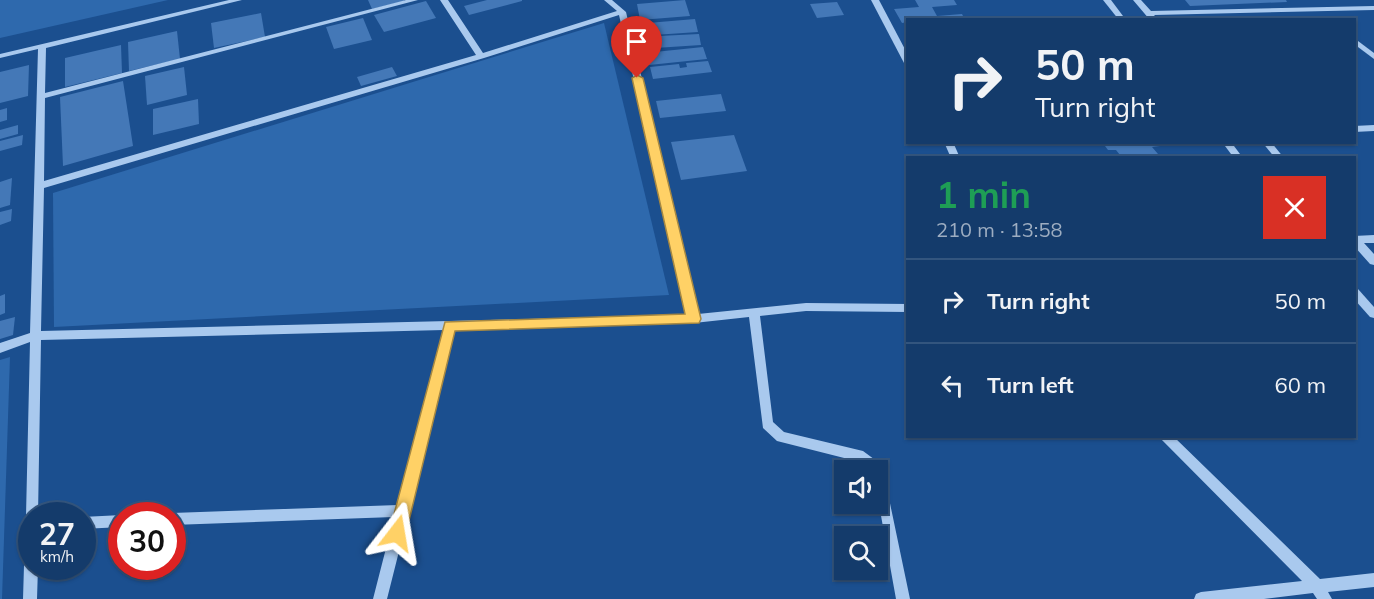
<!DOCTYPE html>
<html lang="en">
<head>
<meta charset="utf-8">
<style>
  :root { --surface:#143b6b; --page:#214673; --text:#f1f3f6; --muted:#9dadc1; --line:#33557e }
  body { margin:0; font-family:Mulish,sans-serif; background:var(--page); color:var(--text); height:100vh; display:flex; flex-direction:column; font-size:22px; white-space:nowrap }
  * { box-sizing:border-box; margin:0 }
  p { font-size:20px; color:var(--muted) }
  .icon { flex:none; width:33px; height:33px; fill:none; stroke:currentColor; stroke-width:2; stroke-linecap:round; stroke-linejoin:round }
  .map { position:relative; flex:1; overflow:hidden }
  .sheet { position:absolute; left:906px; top:156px; width:450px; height:282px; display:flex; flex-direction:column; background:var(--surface); border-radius:0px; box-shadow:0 2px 4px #0004,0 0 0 2px var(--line) }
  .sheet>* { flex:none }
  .hud { position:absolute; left:906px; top:18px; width:450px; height:126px; border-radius:0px; box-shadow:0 2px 4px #0004,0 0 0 2px var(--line); background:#143b6b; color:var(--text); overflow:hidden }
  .fabs { position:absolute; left:834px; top:460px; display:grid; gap:12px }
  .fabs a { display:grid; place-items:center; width:54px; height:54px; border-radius:0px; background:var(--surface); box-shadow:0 2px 4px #0004,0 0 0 2px var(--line); font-size:30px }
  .speed { position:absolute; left:18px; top:502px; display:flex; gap:12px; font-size:30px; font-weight:700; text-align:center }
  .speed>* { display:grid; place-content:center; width:78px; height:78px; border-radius:50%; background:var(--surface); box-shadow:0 2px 4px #0004,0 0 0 2px var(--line); line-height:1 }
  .speed small { font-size:15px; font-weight:400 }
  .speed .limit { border:9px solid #d22; background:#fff; color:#111 }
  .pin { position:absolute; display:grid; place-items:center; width:51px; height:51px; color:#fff; margin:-62px -26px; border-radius:50% 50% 50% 0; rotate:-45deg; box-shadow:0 0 6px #0007 }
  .pin .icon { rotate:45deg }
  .me { position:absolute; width:66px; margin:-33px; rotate:14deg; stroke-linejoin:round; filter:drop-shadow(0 0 4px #0008) }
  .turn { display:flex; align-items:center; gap:21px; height:126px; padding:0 30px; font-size:27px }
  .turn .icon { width:78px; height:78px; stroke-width:2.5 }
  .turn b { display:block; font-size:42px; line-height:51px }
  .round { display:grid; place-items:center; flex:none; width:63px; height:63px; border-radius:0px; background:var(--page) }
  .head { display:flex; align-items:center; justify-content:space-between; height:102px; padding:0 30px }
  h1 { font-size:36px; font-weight:700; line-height:45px; color:#1e9e55 }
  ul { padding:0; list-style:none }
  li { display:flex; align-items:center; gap:18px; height:84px; padding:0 30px; border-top:2px solid var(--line) }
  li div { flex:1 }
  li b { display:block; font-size:22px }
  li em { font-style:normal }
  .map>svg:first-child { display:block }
</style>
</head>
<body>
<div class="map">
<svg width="1374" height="599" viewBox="0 0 1374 599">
  <rect width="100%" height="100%" fill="#1b4f8f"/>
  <g fill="#2e69ad">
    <path d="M0,0H168L0,38Z"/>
    <path d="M604,23L669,295L54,327L53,193Z"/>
    <path d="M10,357L2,599H0V360Z"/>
  </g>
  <g fill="#4478b7">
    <path d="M368,0H404V1L372,9Z"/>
    <path d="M487,0H522V1L469,15L464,6Z"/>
    <path d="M685,0L690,16L640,20L637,4Z"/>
    <path d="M915,0H954L957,5L932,7L937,16L962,14L965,20H908V22L902,23L894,9L919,7Z"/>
    <path d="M1185,0H1286L1287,2L1190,6Z"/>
    <path d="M426,1L436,18L384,32L374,15Z"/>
    <path d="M837,2L844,15L817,18L810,4Z"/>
    <path d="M261,13L265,37L214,48L211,23Z"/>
    <path d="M363,18L372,40L334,49L326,27Z"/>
    <path d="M695,19L698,32L639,36L636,24Z"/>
    <path d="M177,31L180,59L129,71L128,42Z"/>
    <path d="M699,34L701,45L640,49L639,37Z"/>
    <path d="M121,45L122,73L65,87V58Z"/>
    <path d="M703,47L707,59L649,65L645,53Z"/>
    <path d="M708,61L712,72L653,79L650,67L679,64L680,68L687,67L686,63Z"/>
    <path d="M29,65L28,96L0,103V72Z"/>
    <path d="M184,67L187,95L147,105L145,76Z"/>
    <path d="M392,67L397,76L361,86L357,77Z"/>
    <path d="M123,81L133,146L63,166L60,97Z"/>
    <path d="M721,94L726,111L660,118L656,101Z"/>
    <path d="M198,99L199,124L153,135V109Z"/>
    <path d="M7,108V120L0,122V110Z"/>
    <path d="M18,125V134L0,139V130Z"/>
    <path d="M23,135L22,145L0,151V141Z"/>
    <path d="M734,135L747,171L681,180L671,142Z"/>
    <path d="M1102,142H1157L1160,146L1152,147L1158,154H1164L1167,158H1111L1120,155L1116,150H1108Z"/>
    <path d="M12,178L10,205L0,208V182Z"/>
    <path d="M12,209L11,221L0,225V212Z"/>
    <path d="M5,294V313L0,315V296Z"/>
    <path d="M15,317L13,335L0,339V321Z"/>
  </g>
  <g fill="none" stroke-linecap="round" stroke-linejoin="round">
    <g fill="#a9c9ee" fill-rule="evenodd">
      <path d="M229,0H242L46,48L45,93L406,0H418L45,98L44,181L476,55L440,0H448L483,53L617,11L604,0H612L626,12L698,314L806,303L908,304V312L806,311L760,316L773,422L784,432L863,451L882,465L910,599H896L878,499V471H871L860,462L777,441L763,428L749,317L694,323L455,329L387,599H373L394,517L172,525V516H167L172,513L398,505L444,330L41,340L38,516H32V522L27,520L26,516L30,342L0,353V343L30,333L38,49L0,58V54ZM619,15L688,315L41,331L44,188L484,58Z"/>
      <path d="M871,0H879L908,55V65L904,63Z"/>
      <path d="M1103,0H1111L1126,20H1119Z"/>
      <path d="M1133,0H1141L1151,11L1374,6V10L1154,15L1157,18L1156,20H1150Z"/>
      <path d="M1354,38L1374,53V59L1354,44Z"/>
      <path d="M1374,125V131L1354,132V126Z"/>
      <path d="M944,142H953L960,158H951Z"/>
      <path d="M1222,142H1231L1243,158H1234Z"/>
      <path d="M1262,142H1271L1284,158H1275Z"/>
      <path d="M1374,235V243H1364L1374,254V265L1370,264L1354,246V236Z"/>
      <path d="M1354,288L1358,289L1374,307V318L1370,317L1354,299Z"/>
      <path d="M1158,436H1173L1320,579L1374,573V587L1328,592L1332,599H1317L1313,593L1264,599H1194L1196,594L1201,592L1302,581Z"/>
      <path d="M122,515L125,516H122V527L82,529V517Z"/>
      <path d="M32,526V567H38L37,599H23L25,532L27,528Z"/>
    </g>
  </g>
  <path fill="#ffd166" stroke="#a68842" stroke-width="1.5" d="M637,75L643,78L701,319L699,323L455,331L406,533L403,538L397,541L391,538L389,533L445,322L685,314L632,78Z"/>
</svg>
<div class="fabs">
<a><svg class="icon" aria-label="sound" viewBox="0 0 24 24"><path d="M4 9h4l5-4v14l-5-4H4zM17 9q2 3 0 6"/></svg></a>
<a><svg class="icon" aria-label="search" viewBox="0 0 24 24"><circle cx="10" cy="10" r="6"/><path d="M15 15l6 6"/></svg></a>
</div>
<div class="speed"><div>27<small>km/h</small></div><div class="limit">30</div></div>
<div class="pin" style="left:637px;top:78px;background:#d93025"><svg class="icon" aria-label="arrive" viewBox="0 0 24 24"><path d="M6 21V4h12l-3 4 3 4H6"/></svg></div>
<svg class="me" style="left:397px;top:533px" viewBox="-20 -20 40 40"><path d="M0-17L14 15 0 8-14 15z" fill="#ffd166" stroke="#fff" stroke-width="4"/></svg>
<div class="hud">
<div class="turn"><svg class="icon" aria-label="right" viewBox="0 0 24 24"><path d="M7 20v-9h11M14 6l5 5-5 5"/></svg><div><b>50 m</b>Turn right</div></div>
</div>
<section class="sheet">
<div class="head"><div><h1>1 min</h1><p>210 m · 13:58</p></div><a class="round" style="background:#d93025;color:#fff"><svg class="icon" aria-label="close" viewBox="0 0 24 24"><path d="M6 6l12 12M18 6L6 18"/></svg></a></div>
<ul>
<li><svg class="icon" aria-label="right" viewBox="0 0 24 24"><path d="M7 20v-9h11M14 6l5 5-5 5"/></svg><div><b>Turn right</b></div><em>50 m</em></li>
<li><svg class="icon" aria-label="left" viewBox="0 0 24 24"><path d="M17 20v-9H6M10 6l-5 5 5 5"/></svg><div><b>Turn left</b></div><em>60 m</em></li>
</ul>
</section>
</div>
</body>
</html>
